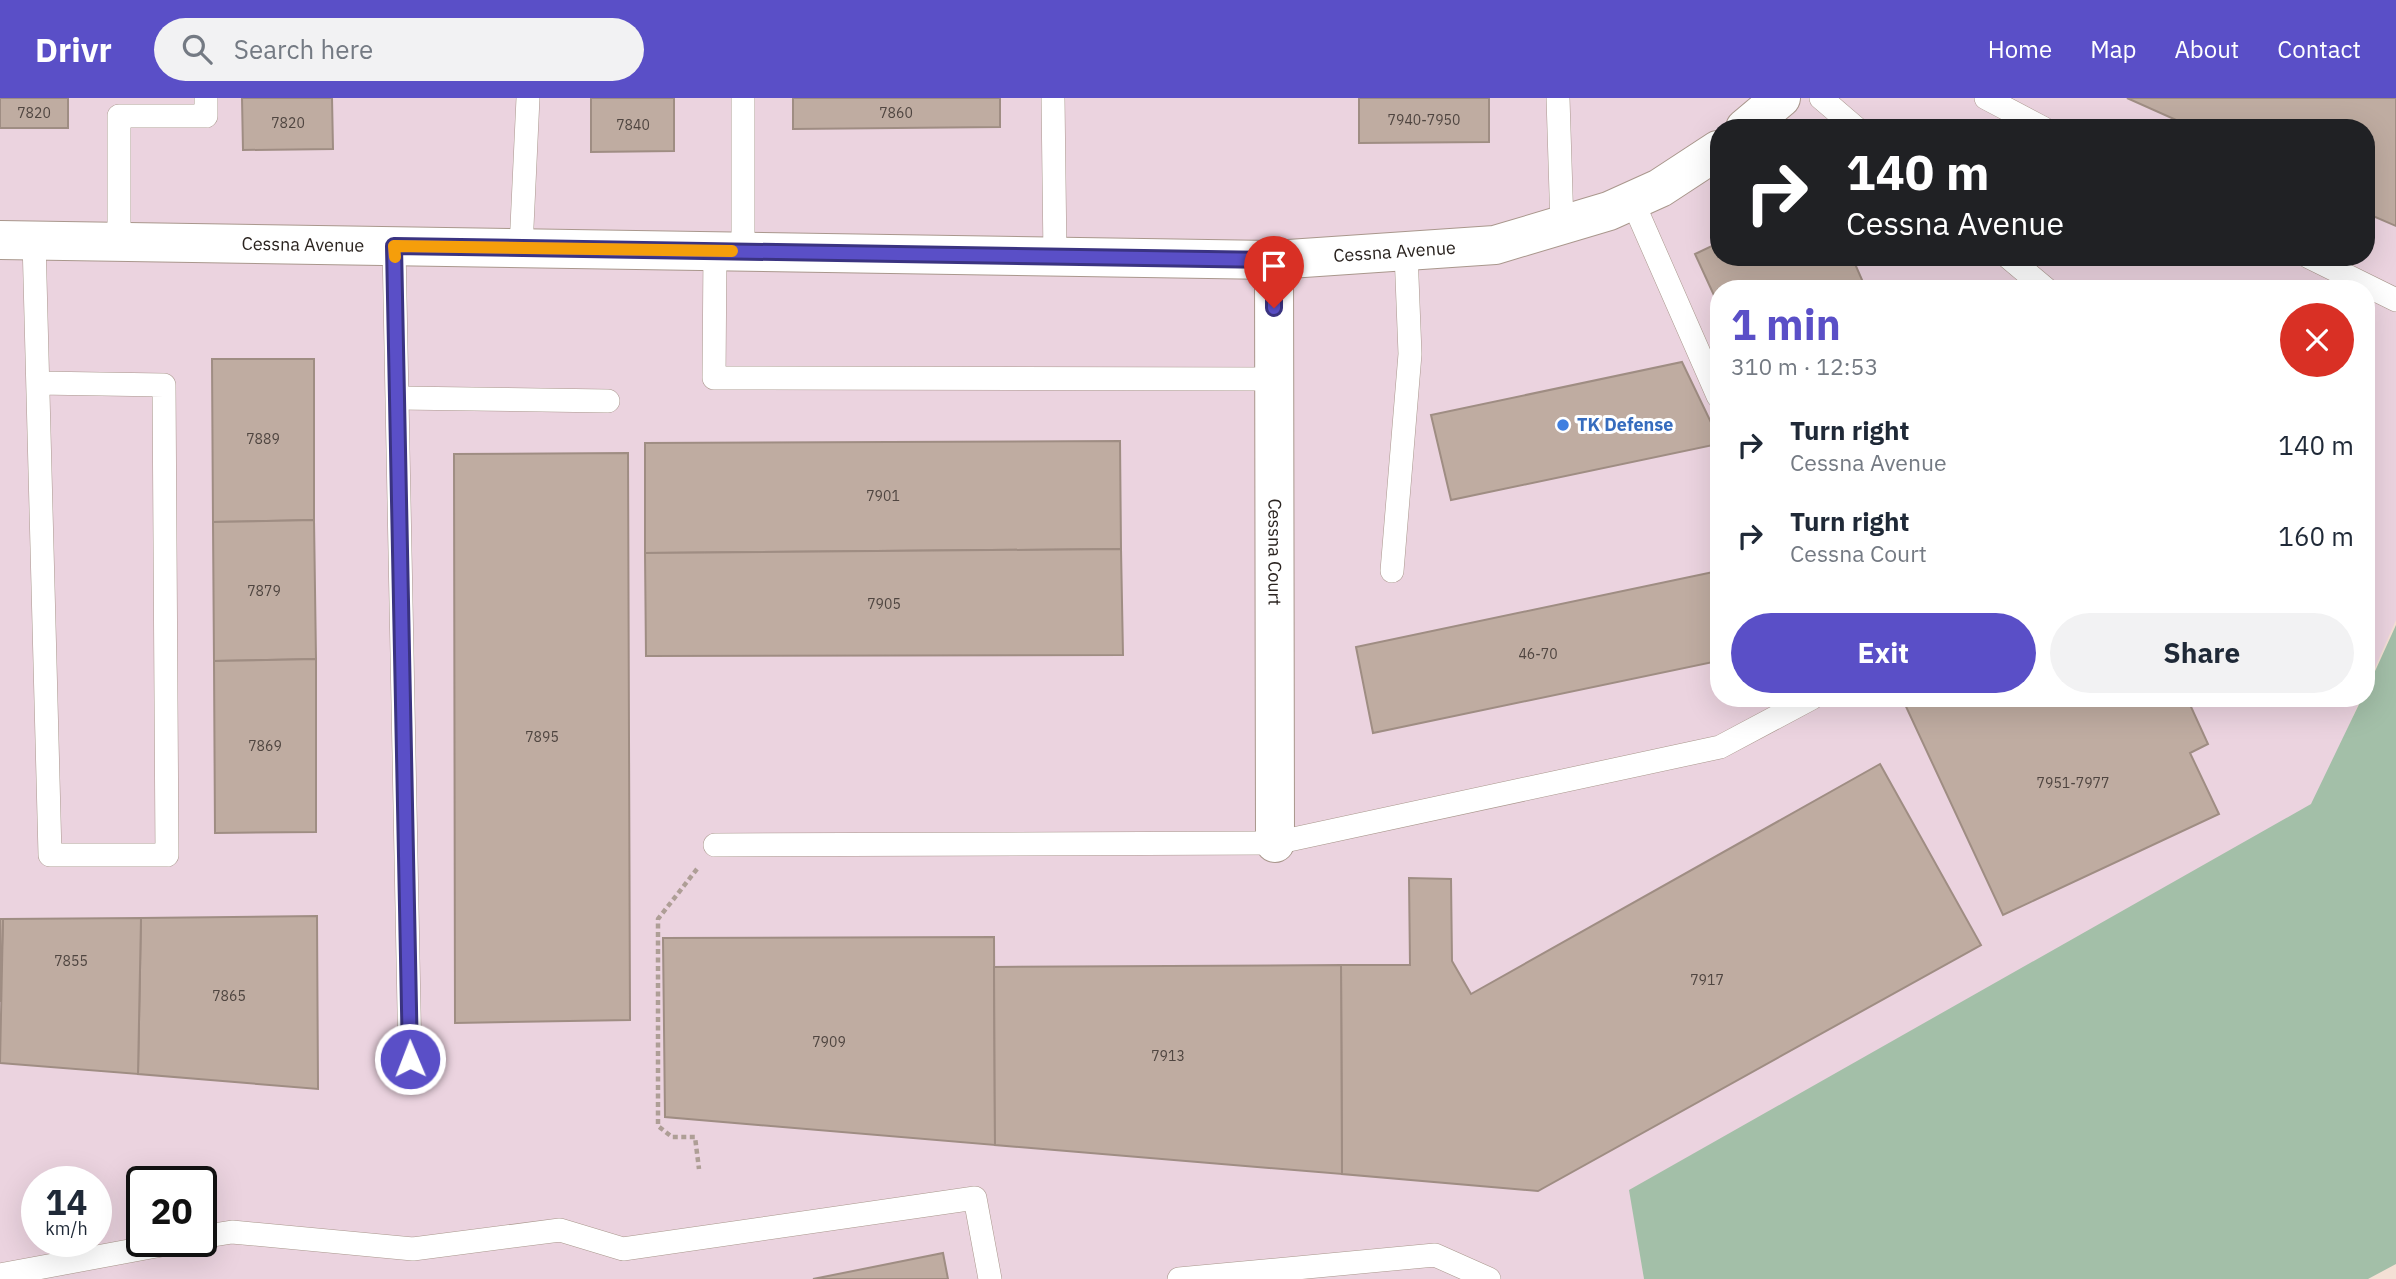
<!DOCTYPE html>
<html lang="en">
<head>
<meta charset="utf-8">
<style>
  :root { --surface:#fff; --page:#f2f2f3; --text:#1f2937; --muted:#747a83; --accent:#5a4fc7 }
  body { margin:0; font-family:"IBM Plex Sans",sans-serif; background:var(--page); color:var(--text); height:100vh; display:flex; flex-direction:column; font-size:26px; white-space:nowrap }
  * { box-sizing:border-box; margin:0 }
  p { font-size:23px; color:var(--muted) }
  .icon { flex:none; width:38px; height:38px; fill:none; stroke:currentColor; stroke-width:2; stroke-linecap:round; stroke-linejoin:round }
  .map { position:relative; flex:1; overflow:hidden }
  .drawer { position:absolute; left:1710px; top:182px; width:665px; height:427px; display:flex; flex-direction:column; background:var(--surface); border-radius:28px; box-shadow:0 7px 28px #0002 }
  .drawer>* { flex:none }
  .hud { position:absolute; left:1710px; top:21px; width:665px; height:147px; border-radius:28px; box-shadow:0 7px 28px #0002; background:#202124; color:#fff; overflow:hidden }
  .speed { position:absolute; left:21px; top:1068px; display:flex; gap:14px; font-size:35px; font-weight:700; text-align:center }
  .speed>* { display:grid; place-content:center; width:91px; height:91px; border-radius:50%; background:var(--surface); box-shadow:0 7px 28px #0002; line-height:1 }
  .speed small { font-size:18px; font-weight:400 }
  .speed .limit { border:4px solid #111; border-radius:10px; background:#fff; color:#111 }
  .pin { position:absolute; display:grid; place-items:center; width:60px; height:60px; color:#fff; margin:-72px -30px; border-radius:50% 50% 50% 0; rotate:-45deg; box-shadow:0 0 7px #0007 }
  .pin .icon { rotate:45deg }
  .me { position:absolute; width:77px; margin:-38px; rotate:359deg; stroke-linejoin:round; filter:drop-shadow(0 0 5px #0008) }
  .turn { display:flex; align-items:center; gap:24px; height:147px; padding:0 21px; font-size:32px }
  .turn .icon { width:91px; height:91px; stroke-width:2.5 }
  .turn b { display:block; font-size:49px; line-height:60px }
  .round { display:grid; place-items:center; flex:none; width:74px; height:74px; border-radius:37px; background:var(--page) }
  .head { display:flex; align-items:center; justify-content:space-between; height:119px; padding:0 21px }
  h1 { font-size:42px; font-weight:800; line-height:52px; color:var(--accent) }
  .primary-button { display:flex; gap:14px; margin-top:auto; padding:14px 21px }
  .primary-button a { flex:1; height:80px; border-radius:42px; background:var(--accent); color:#fff; font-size:28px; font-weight:800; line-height:80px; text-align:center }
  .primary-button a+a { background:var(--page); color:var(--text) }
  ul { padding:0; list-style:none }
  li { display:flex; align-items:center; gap:21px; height:91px; padding:0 21px }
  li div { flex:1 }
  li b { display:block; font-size:26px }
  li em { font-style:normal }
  header { display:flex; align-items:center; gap:42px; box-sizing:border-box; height:98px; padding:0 35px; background:var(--accent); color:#fff }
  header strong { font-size:33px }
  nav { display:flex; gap:38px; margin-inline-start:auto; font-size:24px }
  .search { width:490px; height:63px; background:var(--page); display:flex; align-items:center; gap:18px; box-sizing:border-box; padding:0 24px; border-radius:38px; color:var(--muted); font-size:26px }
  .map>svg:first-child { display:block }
</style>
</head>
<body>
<header>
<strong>Drivr</strong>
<div class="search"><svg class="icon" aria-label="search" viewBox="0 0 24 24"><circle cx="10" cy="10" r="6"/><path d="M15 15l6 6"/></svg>Search here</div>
<nav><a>Home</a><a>Map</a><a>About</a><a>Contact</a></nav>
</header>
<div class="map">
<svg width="2396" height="1181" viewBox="0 0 2396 1181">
  <rect width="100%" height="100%" fill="#f4e0d5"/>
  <path fill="#ebd3df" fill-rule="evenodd" d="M0,0H2396V522L2366,590V191H1718V600H2361L2315,705L1630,1092L1644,1181H0ZM1718,30H2366V159H1718ZM37,1083H96V1143H37ZM142,1083H201V1143H142Z"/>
  <path fill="#a3bfa8" d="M2396,527V1166L2368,1181H1644L1629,1092L2311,706L2362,600H2366V593Z"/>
  <g fill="#bfaca1" stroke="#9f8d83" stroke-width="2">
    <rect x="0" y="0" width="68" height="30"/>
    <path d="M242,0H332L333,51L243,52Z"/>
    <path d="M591,0H674V53L591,54Z"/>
    <path d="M793,0H1000V29L793,31Z"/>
    <path d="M1359,0H1489V44L1359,45Z"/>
    <path d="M2127,0H2396V128L2366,115V30H2194Z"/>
    <path d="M1718,145V159H1852L1866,191H1718V206L1695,156Z"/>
    <path d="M212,261H314V422L213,424Z"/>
    <path d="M1682,264L1718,339V346L1451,402L1431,317Z"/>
    <path d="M1120,343L1121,451L645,455V345Z"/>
    <path d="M628,355L630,922L455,925L454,356Z"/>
    <path d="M314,422L316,561L214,563L213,424Z"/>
    <path d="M1121,451L1123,557L646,558L645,455Z"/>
    <path d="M1718,473V563L1373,635L1356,549Z"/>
    <path d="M316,561V734L215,735L214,563Z"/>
    <path d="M1902,600H2133L2134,603L2139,600H2187L2208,646L2190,655L2219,716L2003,817Z"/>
    <path d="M1880,666L1981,847L1538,1093L1342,1076L1341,867H1410L1409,780L1451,781L1452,863L1471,896Z"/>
    <path d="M317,818L318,991L138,976L141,820Z"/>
    <path d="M141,820L138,976L0,965L3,821Z"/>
    <path d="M0,821H3L0,904Z"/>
    <path d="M994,839L995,1047L665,1019L663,840Z"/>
    <path d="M1341,867L1342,1076L995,1047L994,869Z"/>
    <path d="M943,1155L948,1181H813Z"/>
  </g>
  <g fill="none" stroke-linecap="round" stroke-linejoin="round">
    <defs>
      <g id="service">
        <path d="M743,0V154"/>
        <path d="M1053,0L1055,159"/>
        <path d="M1558,0L1562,128"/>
        <path d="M1821,0L1856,30"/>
        <path d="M1986,0L2043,30"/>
        <path d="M1632,102L1718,298"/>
        <path d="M34,142L50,757H167L164,287L38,285"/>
        <path d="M119,144V18H206V0"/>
        <path d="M394,148L410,962"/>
        <path d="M521,150L528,0"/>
        <path d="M715,153L714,280L1275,281"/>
        <path d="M2008,159L2046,191"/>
        <path d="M2309,159L2396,202"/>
        <path d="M399,300L608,303"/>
        <path d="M1392,473L1410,256L1406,154"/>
        <path d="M715,747L1275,745L1720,649L1812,600"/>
        <path d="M201,1139L232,1134L413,1151L560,1132L623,1151L975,1100L990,1181"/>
        <path d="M0,1177L183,1143"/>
        <path d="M1179,1181L1435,1157L1489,1181"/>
      </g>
      <g id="minor">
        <path d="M1745,30L1781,0"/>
        <path id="s1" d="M0,142L1274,162L1495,147L1609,113L1660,90L1718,52"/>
        <path id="s2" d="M1274,162L1275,745"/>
      </g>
    </defs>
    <use href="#service" stroke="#a9978c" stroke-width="24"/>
    <use href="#minor" stroke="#a9978c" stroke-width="40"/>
    <path stroke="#ae9e96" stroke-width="4.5" stroke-dasharray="5 3.5" stroke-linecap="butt" d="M697,771L658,821V1028L672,1039H695L699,1071"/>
    <use href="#service" stroke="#fff" stroke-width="23"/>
    <use href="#minor" stroke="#fff" stroke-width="38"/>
  </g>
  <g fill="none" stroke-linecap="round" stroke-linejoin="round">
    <defs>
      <path id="route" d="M410,961L394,148L1274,162V210"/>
    </defs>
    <use href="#route" stroke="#3a3381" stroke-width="18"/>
    <use href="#route" stroke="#5a4fc7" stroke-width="12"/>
    <path stroke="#f59e0b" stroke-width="12" d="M395,159L394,148L732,153"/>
  </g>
  <circle fill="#3f7fe0" stroke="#fff" stroke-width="2.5" cx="1563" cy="327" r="7"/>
  <g text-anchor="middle" stroke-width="6" stroke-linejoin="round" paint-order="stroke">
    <g font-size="14" fill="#4f4540">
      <text x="34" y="20">7820</text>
      <text x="896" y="20">7860</text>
      <text x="1424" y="27">7940-7950</text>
      <text x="288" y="30">7820</text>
      <text x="633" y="32">7840</text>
      <text x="263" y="346">7889</text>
      <text x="883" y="403">7901</text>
      <text x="264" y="498">7879</text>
      <text x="884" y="511">7905</text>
      <text x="1538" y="561">46-70</text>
      <text x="542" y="644">7895</text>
      <text x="265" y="653">7869</text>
      <text x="2073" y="690">7951-7977</text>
      <text x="71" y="868">7855</text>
      <text x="1707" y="887">7917</text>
      <text x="229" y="903">7865</text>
      <text x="829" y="949">7909</text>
      <text x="1168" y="963">7913</text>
    </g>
    <g font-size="18" fill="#2a231f" stroke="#fff">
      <text dy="6" stroke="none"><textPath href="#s1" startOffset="303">Cessna Avenue</textPath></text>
      <text dy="6" stroke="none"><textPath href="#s1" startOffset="1395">Cessna Avenue</textPath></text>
      <text dy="6" stroke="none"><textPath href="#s2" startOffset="292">Cessna Court</textPath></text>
    </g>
    <g font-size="18" font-weight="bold" fill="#366cbe" stroke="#fff" text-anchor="start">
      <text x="1577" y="333">TK Defense</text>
    </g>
  </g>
</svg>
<div class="speed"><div>14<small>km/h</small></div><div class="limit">20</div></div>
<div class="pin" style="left:1274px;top:210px;background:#d93025"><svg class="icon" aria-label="arrive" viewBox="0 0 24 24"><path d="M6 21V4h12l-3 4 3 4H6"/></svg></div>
<svg class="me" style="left:410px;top:961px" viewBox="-20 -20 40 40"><circle r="17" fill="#5a4fc7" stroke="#fff" stroke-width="3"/><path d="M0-11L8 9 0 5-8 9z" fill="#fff"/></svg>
<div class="hud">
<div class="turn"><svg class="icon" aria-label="right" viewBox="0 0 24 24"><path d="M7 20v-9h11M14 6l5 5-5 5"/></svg><div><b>140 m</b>Cessna Avenue</div></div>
</div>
<section class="drawer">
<div class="head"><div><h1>1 min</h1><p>310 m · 12:53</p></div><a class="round" style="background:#d93025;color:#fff"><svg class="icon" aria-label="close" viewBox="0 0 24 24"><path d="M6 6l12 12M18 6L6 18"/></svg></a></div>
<ul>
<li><svg class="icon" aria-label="right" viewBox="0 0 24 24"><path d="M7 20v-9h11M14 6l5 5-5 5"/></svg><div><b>Turn right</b><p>Cessna Avenue</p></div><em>140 m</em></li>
<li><svg class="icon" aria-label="right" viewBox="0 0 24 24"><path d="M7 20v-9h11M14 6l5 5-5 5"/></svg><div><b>Turn right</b><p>Cessna Court</p></div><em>160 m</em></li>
</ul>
<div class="primary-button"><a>Exit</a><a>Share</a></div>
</section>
</div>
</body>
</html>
